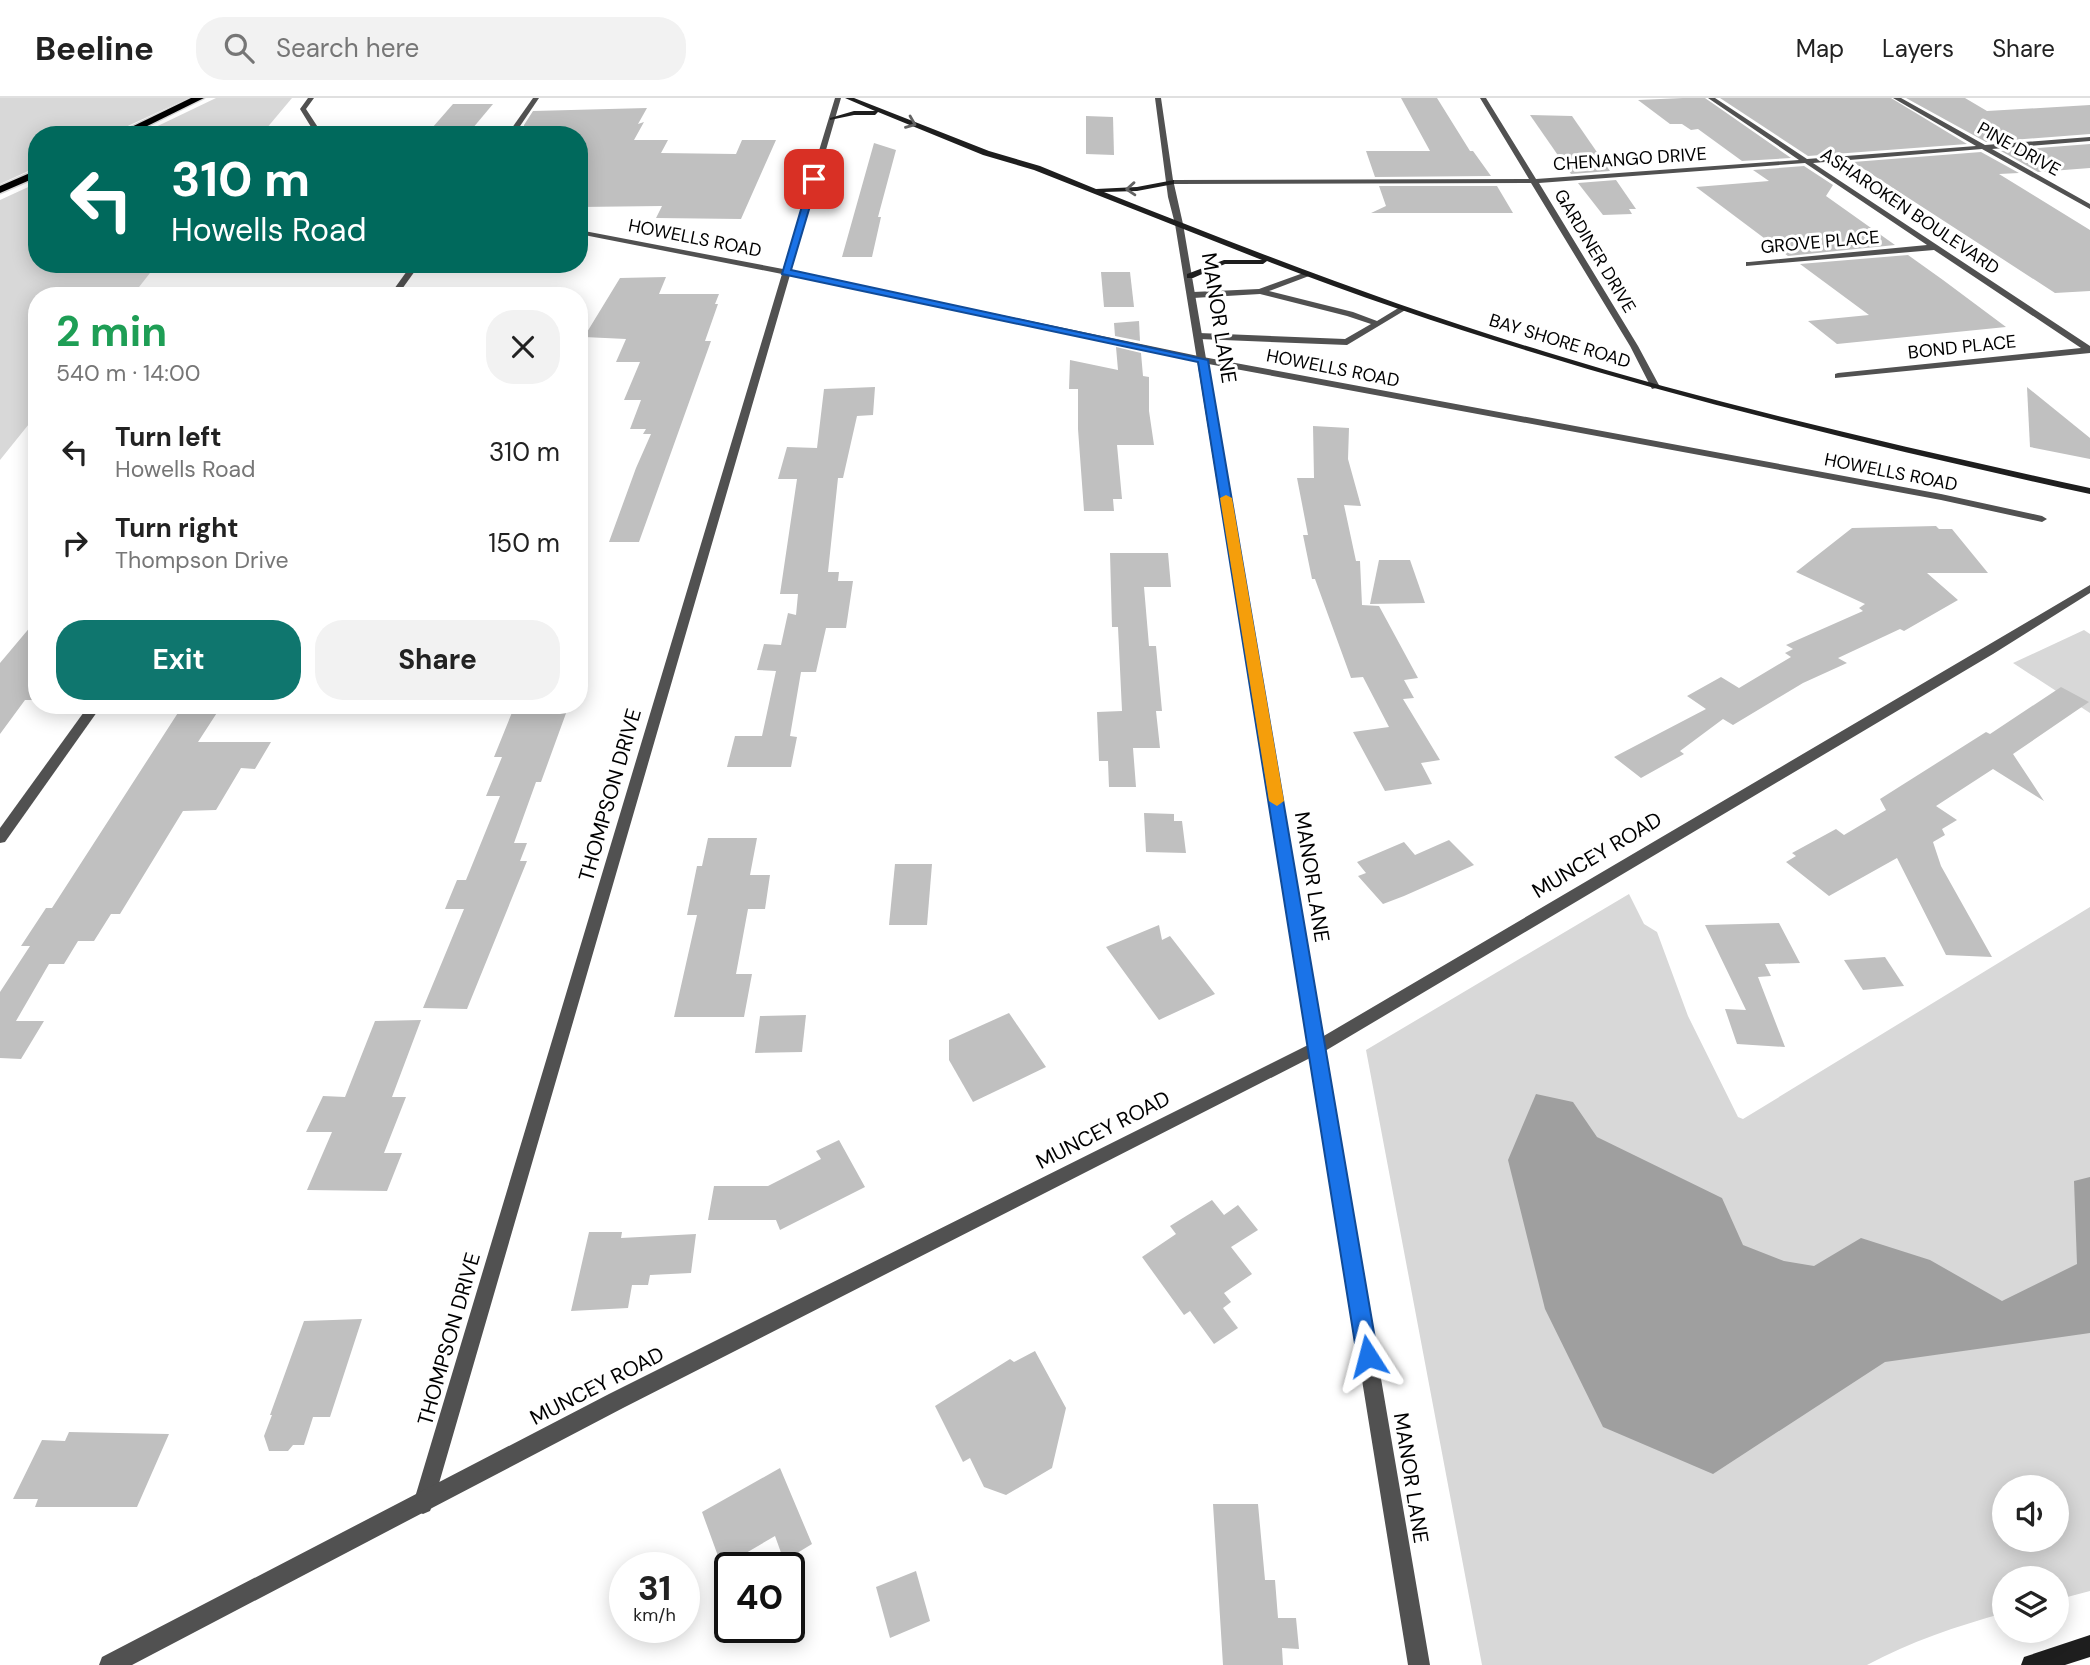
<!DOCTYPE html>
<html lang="en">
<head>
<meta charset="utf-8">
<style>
  :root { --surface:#fff; --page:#f2f2f2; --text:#222; --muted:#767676; --line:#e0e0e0; --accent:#0f766e }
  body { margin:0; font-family:"DM Sans",sans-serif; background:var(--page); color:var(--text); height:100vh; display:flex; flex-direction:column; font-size:26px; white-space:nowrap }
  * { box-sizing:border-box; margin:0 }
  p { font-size:23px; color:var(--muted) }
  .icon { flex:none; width:38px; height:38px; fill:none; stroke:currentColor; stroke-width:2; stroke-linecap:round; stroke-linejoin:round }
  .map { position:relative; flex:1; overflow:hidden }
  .details { position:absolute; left:28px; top:189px; width:560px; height:427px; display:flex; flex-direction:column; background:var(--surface); border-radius:28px; box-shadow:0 4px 18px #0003 }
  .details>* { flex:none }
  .hud { position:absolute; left:28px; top:28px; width:560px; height:147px; border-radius:28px; box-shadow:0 4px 18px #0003; background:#00695c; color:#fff; overflow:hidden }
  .controls { position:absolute; left:1992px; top:1377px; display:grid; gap:14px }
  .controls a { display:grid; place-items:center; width:77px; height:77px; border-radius:50%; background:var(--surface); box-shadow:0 4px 18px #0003; font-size:35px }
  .speed { position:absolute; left:609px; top:1454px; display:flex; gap:14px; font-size:35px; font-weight:700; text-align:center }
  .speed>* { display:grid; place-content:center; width:91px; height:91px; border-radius:50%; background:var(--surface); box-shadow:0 4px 18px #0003; line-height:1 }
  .speed small { font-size:18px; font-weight:400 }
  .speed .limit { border:4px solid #111; border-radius:10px; background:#fff; color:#111 }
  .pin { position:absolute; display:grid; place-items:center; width:60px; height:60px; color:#fff; margin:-30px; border-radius:14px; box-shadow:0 4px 10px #0006 }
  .me { position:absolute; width:77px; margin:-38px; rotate:351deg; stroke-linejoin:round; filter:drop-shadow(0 0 5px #0008) }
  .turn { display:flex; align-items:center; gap:24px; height:147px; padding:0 28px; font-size:32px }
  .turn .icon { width:91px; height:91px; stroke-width:2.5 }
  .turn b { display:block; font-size:49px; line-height:60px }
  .round { display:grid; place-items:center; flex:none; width:74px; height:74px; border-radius:28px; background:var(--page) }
  .overview { display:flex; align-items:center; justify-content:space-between; height:119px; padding:0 28px }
  h1 { font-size:42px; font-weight:700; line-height:52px; color:#1e9e55 }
  .button { display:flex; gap:14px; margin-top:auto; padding:14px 28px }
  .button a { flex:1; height:80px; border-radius:28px; background:var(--accent); color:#fff; font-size:28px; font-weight:700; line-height:80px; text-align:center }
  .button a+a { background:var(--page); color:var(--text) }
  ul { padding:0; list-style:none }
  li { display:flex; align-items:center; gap:21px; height:91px; padding:0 28px }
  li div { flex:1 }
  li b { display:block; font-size:26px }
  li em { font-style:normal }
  header { display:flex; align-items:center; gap:42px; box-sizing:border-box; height:98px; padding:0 35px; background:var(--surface); border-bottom:2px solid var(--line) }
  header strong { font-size:33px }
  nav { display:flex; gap:38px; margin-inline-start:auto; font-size:24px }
  .search { width:490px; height:63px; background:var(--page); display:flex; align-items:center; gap:18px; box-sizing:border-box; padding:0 24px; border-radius:28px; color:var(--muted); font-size:26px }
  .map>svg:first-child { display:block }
</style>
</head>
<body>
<header>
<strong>Beeline</strong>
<div class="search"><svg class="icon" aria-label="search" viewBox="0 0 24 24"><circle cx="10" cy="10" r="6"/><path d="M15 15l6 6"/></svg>Search here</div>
<nav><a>Map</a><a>Layers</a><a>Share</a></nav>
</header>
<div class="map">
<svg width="2090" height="1567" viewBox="0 0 2090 1567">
  <rect width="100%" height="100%" fill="#fff"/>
  <g fill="#d8d8d8" fill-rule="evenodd">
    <path d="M0,0H189L108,37H37V69L0,86Z"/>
    <path d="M216,0H292L261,37H139Z"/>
    <path d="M37,85V166H157L132,198H37V316L0,362V102Z"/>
    <path d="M2084,532L2090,536V615L2013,565Z"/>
    <path d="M1629,796L1644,826L1657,834L1688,918L1738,1019L1743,1021L2090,809V1493L2056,1502V1480H2004V1515C1957,1528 1910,1544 1867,1567H1482L1366,952ZM2004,1390H2056V1442H2004Z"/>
  </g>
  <path fill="#9f9f9f" d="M1536,996L1573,1004L1597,1039L1722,1100L1743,1147L1784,1163L1814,1168L1861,1140L1930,1162L2002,1203L2077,1166L2074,1083L2090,1079V1235L1885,1264L1713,1376L1603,1329L1545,1211L1508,1062Z"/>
  <g fill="#c0c0c0">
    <path d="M1401,0H1437L1470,53H1473L1491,78L1375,79L1366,53H1430Z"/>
    <path d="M1683,0H1705L1791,60L1742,63L1698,31L1691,32L1682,26H1670L1638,2Z"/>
    <path d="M1720,0H1891L1967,46L1808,58Z"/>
    <path d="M1906,0H1965L1987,13L2090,7V36L1986,44Z"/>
    <path d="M453,6H493L467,37H426Z"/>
    <path d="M647,10L638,26L644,24L634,42H668L661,55L736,56L742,42H776L741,121L656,120L662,108L579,109V37H524V27L533,13Z"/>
    <path d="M1530,17L1572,18L1610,73L1571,76Z"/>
    <path d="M1086,18L1113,19L1114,57L1086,56Z"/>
    <path d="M874,45L896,52L878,119H881L872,159H842Z"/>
    <path d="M2090,46V70L2038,74L2001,53Z"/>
    <path d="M1981,54L2019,75L1999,76L2090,132V193L2055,195L1853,64Z"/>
    <path d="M1804,68L1833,87L1826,98L1895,147L1788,158L1696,89L1769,83L1753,72Z"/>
    <path d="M1616,82L1636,111H1629L1632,116L1603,117L1578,85Z"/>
    <path d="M1379,88H1497L1513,115H1371L1386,108Z"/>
    <path d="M1908,157L1943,182L2006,229L1837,246L1808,223L1869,217L1800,166Z"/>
    <path d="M1101,174H1130L1134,209H1104Z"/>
    <path d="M666,179L659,196H719L715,206H718L705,243H711L639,444H609L636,370L651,336H643L646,331H630L641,302H624L640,264H616L626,241L584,239L620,180Z"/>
    <path d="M1139,223L1140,243L1115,238L1114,225Z"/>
    <path d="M1116,249L1141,255L1143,278L1149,279V313L1154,347H1117L1122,401H1113L1114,413H1084L1078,331V291H1069L1070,262L1118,272Z"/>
    <path d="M875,289L873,317L857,318L843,380H838L828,474H839L838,483H853L846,530H826L816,574H801L790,638L797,639L791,669H727L735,638H762L776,573L757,572L764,546L781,547L788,515L796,517L798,496H780L797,381H778L787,349L817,350L824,291Z"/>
    <path d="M2027,289L2090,340V361L2030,349Z"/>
    <path d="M1313,328L1349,330L1348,361L1361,408L1344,407L1356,463H1360L1362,507L1379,508L1418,580L1404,582L1414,600L1403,601L1440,662L1421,665L1432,686L1385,693L1353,634L1389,629L1363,579L1351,580L1315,481H1312L1303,437H1308L1297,380H1314Z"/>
    <path d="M1936,428L1939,431H1952L1988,475H1927L1958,502L1904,533L1900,531L1838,560L1847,565L1803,585L1733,627L1723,621L1680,653L1684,656L1641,680L1614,659L1706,611L1687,598L1721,579L1739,590L1791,559L1785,555L1793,551L1786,547L1863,513L1859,510L1865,506L1796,474L1852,430Z"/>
    <path d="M1110,455H1168L1171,489H1144L1149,548H1156L1162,613H1156L1160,650H1133L1136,689H1109L1108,663H1099L1097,614L1122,613L1118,529H1112Z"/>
    <path d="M1379,462H1410L1425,505L1370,506Z"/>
    <path d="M37,521V602H25L0,636V565Z"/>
    <path d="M2061,589L2089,604L2013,656L2044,703L1993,671L1936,708L1957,722L1942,731L1945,737L1933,744L1941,768L1992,859L1946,857L1897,760L1829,798L1786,764L1796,758L1792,755L1836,731L1844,737L1886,712L1880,701L1986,634L1990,636Z"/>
    <path d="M183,607H222L198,644H271L255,671L241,670L216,712L183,713L120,816H111L94,843H78L64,866H49L16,923H44L21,961L0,960V894L30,848H21L46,810H52Z"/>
    <path d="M515,607H569L541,684H536L514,745H527L520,763H527L467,911L423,910L464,811H445L457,782H466L500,698H486L502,659H494Z"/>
    <path d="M1144,715L1174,716V723H1182L1186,755L1146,754Z"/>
    <path d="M708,740H757L750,777H770L765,811H748L736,876H752L744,919H674L697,817H687L697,768H702Z"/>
    <path d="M1449,742L1474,767L1404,798L1383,806L1358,778L1366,775L1357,764L1404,744L1415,757Z"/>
    <path d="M895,766H932L927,827H889Z"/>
    <path d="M1779,825L1800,865L1765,866L1771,878L1758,879L1785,949L1737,946L1725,911L1746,912L1705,827Z"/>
    <path d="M1159,827L1162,842L1170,838L1215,896L1159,922L1106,849Z"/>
    <path d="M1885,859L1904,888L1863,892L1844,862Z"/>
    <path d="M1009,915L1046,969L973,1004L949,962V942Z"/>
    <path d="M806,917L802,954L755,955L760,918Z"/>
    <path d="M421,922L392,999H406L384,1055H402L387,1093L307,1092L332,1034H306L323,998L345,999L375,923Z"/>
    <path d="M839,1042L865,1089L780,1132L776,1122H708L714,1088H768L821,1061L816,1053Z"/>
    <path d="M1212,1102L1224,1117L1238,1107L1258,1132L1231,1149L1252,1176L1224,1195L1231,1204L1223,1210L1238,1230L1214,1246L1190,1213L1184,1217L1142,1159L1176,1136L1170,1128Z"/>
    <path d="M589,1134H622L621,1140L696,1136L691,1175L650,1177L648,1187H632L628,1210L571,1213Z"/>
    <path d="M362,1221L330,1319H313L304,1347H293L288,1353H269L264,1338L272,1317H270L304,1223Z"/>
    <path d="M1035,1253L1066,1310L1052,1370L1006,1397L984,1389L970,1360L963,1364L935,1308L1010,1261L1014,1264Z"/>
    <path d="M69,1334L169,1336L137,1409H35L38,1401H13L42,1342L65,1343Z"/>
    <path d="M780,1370L812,1446L784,1463L775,1438L722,1469L702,1414Z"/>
    <path d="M1213,1406H1258L1265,1482H1275L1278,1520H1296L1299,1551L1282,1550L1283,1567H1223Z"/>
    <path d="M916,1473L930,1523L890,1540L876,1489Z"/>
  </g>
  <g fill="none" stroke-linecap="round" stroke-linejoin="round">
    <defs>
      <g id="motorway">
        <path d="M191,0H204L129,37H115Z"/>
        <path d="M37,72V79L0,95V88Z"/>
      </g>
    </defs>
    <use href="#motorway" stroke="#dbdbdb" stroke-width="3"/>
    <path fill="#515151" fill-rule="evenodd" d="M1306,174H1309V178L1269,193L1353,214L1377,223L1400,209L1407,211L1347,247L1199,241L1195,238L1199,235L1345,241L1371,226L1347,218L1260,196L1193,200L1189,197L1193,194L1259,191Z"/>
    <g fill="#515151" fill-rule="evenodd">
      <path d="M308,0H314L306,11L323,37H316L300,11Z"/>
      <path d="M533,0H539L514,37H507Z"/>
      <path d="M835,0H841L791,173L1203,259L1941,396L2042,418L2047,421L2042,424L1941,402L1203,265L790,177L433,1406L430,1413L423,1416L416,1413L413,1406L782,176L579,136V132L783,171Z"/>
      <path d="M1155,0H1161L1173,82L1529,81L1480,0H1486L1536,81L1799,62L1708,0H1715L1807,61L1976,48L1893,0H1901L1985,47L2090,39V43L1992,51L2090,106V111L1982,51L1813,65L2090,248V255L1835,280V276L1838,275L2081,250L1934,152L1746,168V164H1749L1927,147L1805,65L1539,85L1638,248L1660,289L1652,291L1630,248L1531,85L1174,86L1183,126L1179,128L1175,126L1168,99Z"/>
      <path d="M412,166H420L397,198H389Z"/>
      <path d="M89,607H102L5,744L0,745V730Z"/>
    </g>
    <path fill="#515151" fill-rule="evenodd" d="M1179,124L1183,126L1322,939L2090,487V495L1993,556L1325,953L1430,1567H1408L1310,960L623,1310L132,1567H99L102,1559L609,1296L1308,947L1175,126Z"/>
    <g fill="#1e1e1e" fill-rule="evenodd">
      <path d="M845,0H854L989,53L1040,68L1096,91L1137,89L1174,82V86L1137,93L1104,94C1250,152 1396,209 1546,254C1725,309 1907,350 2090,390V396C1811,335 1534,266 1267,163L1263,166H1225L1193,180H1187V176L1224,162H1262L1034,72L983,57L878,14L875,17H854L830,22V20L854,13H875Z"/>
      <path d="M2090,1537V1559L2065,1567H2021L2024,1559Z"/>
    </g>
    <use href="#motorway" fill="#000" fill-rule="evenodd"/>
  </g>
  <defs><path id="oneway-chevron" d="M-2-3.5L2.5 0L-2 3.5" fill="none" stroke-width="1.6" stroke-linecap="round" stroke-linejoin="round" transform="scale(1.75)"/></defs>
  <g stroke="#626262">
    <use href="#oneway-chevron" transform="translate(911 25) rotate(22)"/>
    <use href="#oneway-chevron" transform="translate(1131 91) rotate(176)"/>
  </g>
  <path fill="#1a73e8" stroke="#114b97" stroke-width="2" d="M814,79L818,81L791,172L1208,262L1378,1258L1375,1265L1368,1268L1360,1265L1357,1258L1198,264L782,176L810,81Z"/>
  <path fill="#f59e0b" d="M1226,397L1232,400L1284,703L1277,708L1269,703L1220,400Z"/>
  <g text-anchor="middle" stroke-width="6" stroke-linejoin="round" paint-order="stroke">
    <g font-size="18" fill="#000" stroke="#fff">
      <text transform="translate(2019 51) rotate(29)" y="6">PINE DRIVE</text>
      <text transform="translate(1630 61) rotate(-4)" y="6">CHENANGO DRIVE</text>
      <text transform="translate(1910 113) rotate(34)" y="6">ASHAROKEN BOULEVARD</text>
      <text transform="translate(695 140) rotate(11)" y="6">HOWELLS ROAD</text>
      <text transform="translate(1820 144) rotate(-5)" y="6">GROVE PLACE</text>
      <text transform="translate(1595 153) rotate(59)" y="6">GARDINER DRIVE</text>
      <text transform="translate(1560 243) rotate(17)" y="6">BAY SHORE ROAD</text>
      <text transform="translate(1962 249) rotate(-6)" y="6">BOND PLACE</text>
      <text transform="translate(1333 270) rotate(11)" y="6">HOWELLS ROAD</text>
      <text transform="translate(1891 374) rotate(11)" y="6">HOWELLS ROAD</text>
    </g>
    <g font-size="21" fill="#000" stroke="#fff">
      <text transform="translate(1219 220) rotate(81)" y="7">MANOR LANE</text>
      <text transform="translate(610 697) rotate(-74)" y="7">THOMPSON DRIVE</text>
      <text transform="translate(1597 757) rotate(-31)" y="7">MUNCEY ROAD</text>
      <text transform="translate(1312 779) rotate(81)" y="7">MANOR LANE</text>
      <text transform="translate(1103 1032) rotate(-27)" y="7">MUNCEY ROAD</text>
      <text transform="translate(449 1241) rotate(-74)" y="7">THOMPSON DRIVE</text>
      <text transform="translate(597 1288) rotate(-27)" y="7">MUNCEY ROAD</text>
      <text transform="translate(1411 1380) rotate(81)" y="7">MANOR LANE</text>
    </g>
  </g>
</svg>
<div class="controls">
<a><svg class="icon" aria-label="sound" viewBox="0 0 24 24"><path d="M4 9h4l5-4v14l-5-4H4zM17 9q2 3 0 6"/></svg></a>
<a><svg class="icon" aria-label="layers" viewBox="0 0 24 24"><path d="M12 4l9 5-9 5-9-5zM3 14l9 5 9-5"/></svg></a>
</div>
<div class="speed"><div>31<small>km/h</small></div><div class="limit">40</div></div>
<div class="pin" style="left:814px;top:81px;background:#d93025"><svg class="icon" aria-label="arrive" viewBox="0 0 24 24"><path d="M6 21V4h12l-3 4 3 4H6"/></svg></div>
<svg class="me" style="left:1368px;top:1258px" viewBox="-20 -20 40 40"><path d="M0-17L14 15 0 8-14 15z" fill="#1a73e8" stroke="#fff" stroke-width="4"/></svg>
<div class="hud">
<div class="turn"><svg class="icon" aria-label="left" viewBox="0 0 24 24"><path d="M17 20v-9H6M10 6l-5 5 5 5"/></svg><div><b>310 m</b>Howells Road</div></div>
</div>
<section class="details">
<div class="overview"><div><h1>2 min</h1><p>540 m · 14:00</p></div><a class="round"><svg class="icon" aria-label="close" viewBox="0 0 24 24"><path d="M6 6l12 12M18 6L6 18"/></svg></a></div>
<ul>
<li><svg class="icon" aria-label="left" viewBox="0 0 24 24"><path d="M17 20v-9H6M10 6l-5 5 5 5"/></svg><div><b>Turn left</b><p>Howells Road</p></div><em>310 m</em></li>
<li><svg class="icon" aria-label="right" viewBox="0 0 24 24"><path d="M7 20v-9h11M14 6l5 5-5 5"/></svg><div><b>Turn right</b><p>Thompson Drive</p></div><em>150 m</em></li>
</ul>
<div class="button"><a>Exit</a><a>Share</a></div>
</section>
</div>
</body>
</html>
